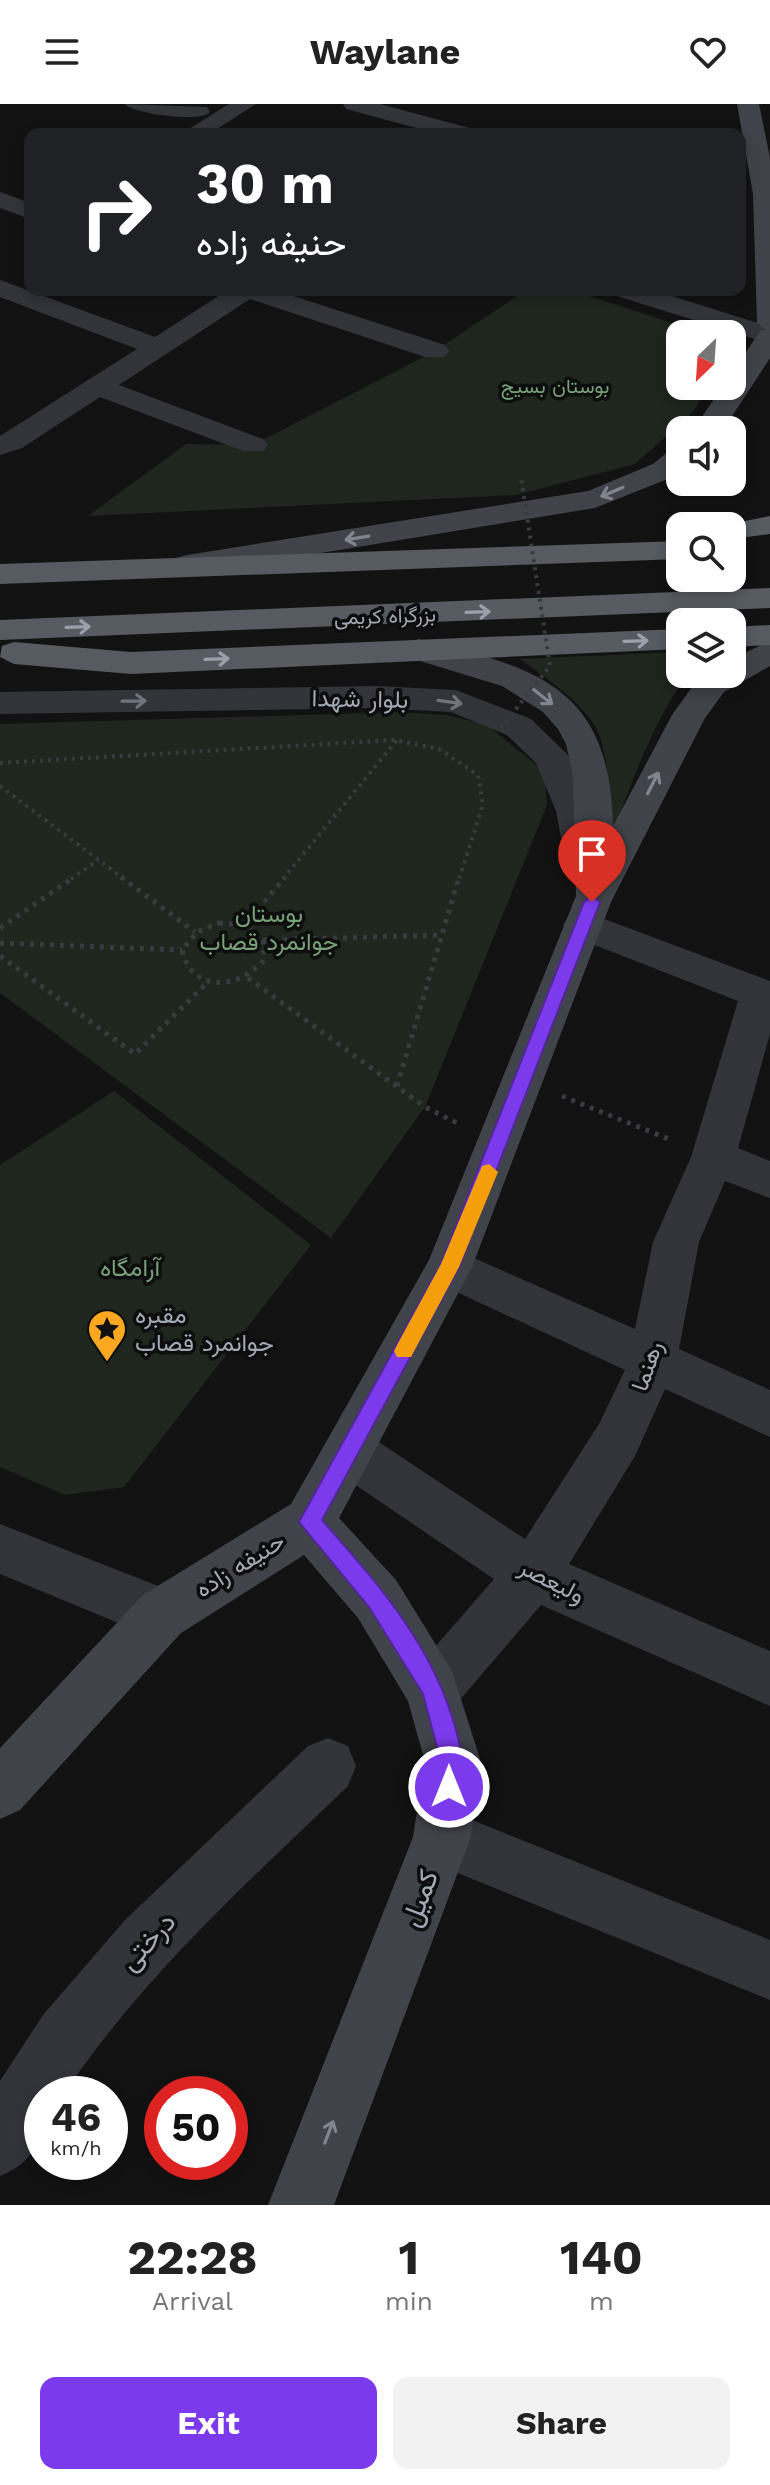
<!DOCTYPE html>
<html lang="en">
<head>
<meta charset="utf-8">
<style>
  :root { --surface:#fff; --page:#f2f2f2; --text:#222; --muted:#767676; --accent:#7c3aed }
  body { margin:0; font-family:"Work Sans",Vazirmatn,sans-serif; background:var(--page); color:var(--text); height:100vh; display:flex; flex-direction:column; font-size:30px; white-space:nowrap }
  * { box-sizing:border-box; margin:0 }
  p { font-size:26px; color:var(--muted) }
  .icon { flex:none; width:44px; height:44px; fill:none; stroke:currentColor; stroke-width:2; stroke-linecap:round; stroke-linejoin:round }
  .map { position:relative; height:2101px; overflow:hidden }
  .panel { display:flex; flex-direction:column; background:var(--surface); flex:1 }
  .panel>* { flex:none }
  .guide { position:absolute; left:24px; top:24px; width:722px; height:168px; border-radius:16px; box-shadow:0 4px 12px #0003; background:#202124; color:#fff; overflow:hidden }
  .needle { width:52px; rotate:205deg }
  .controls { position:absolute; left:666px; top:216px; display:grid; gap:16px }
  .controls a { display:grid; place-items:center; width:80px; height:80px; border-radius:16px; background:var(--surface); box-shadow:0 4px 12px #0003; font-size:40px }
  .speed { position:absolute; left:24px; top:1972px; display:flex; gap:16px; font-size:40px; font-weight:700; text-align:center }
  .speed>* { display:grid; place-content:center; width:104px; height:104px; border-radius:50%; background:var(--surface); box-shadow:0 4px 12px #0003; line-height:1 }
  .speed small { font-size:20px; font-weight:400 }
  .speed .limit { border:12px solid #d22; background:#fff; color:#111 }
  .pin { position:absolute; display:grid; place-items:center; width:68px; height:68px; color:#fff; margin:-82px -34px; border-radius:50% 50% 50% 0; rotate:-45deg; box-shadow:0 0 8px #0007 }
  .pin .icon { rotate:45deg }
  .me { position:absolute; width:88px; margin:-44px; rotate:0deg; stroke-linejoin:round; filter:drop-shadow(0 0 6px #0008) }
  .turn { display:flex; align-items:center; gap:28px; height:168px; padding:0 40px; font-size:36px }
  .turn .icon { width:104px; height:104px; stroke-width:2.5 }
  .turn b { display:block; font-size:56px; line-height:68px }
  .eta { display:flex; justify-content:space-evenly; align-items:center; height:136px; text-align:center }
  .eta b { font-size:48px; font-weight:700; line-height:56px }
  .button { display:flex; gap:16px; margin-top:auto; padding:16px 40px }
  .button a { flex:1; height:92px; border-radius:16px; background:var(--accent); color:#fff; font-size:32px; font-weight:700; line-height:92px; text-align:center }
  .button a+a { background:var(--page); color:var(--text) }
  header { display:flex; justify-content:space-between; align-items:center; height:104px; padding:0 40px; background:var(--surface); font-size:36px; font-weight:700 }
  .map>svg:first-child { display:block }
</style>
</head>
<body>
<header><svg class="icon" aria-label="menu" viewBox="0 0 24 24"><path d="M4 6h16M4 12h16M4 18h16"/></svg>Waylane<svg class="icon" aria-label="heart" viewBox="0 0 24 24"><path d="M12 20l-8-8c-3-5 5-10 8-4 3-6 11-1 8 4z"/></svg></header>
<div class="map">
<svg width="770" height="2101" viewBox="0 0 770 2101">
  <rect width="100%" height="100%" fill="#121213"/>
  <g fill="#1e261e">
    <path d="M526,186H571L706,230H680V282H708L693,308L635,360L516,391L88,412L186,340L253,341L435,247Z"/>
    <path d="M680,548V570H691C661,595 625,695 611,735C609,703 611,643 592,617C573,591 545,574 520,555Z"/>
    <path d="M400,608L447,611L487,621L544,667L547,701L425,1003L331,1134L0,889V620Z"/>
    <path d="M114,987L311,1141L124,1383L65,1391L0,1363V1061Z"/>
  </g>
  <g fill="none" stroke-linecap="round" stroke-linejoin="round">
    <g stroke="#383b40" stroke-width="4" stroke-dasharray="3 5" stroke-linecap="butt">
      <path d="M0,659L395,636L439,645L478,671L483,701L459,775"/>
      <path d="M0,682L124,775"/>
      <path d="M71,775L98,756"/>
      <path d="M283,775L397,636"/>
    </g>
    <g stroke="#383b40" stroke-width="5" stroke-dasharray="4 6" stroke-linecap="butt">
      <path d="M121,773L195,828"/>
      <path d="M219,819L245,821L263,836L264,856C239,885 192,890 182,846L197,828Z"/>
      <path d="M245,821L285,773"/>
      <path d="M0,824L74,773"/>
      <path d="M263,836L440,831"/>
      <path d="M0,839L182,846"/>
      <path d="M0,852L135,950L208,878"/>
      <path d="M248,874L425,1003L457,1019"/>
      <path d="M397,982L459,773"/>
      <path d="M562,992L671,1036"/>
    </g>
    <g fill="#323439" fill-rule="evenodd">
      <path d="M125,0L207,3L210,8C202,19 133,10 125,0Z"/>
      <path d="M343,0H380L473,25L476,30H439L346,5Z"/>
      <path d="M0,88L30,99V115L0,104Z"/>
      <path d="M0,176L155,233L228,186H275L445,241L449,247L445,253H425L250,195L119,281L263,335L268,341L263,347H243L100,293L22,344L0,351V332L137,245L0,193Z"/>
      <path d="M583,807L770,877V930L738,1044L770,1057V1094L725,1077L699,1138L679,1245L770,1286V1333L665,1285L635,1352L569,1460L770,1547V1602L541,1501L452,1605L433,1614L414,1605L405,1586L414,1567L494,1475L332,1365L325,1348L332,1331L350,1325L368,1331L525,1435L599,1320L625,1266L433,1177L426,1163L433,1149L449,1143L635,1225L653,1138L691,1053L738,897L569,831L563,821L569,811Z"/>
      <path d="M0,1420L181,1491L189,1510L181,1529L162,1537L0,1470Z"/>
      <path d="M328,1634L348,1642L356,1662L348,1682C247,1779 142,1873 64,1990H42C42,2030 41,2055 0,2072V1977L43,1911L125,1816L308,1642Z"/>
      <path d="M442,1704L770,1836V1896L421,1754L413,1733L421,1712Z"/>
    </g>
    <g fill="#323439" fill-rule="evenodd">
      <path d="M229,0H256L209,30H181Z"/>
      <path d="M613,186H653L770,223V240L617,192Z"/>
      <path d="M376,582L456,586L531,615L570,653L592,707L605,764L599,774L586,778L573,774L567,764L556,707L536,659L507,631L451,608L376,604L0,610V588Z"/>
    </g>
    <g fill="#404349" fill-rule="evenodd">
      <path d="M737,0H759L770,54V254L723,326H693L723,282H732V269L760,227L766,226L757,219L753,90Z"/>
      <path d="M680,343V368L675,372L595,404L187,471L176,468L171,461L176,454L187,451L588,387L653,360L670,346Z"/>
      <path d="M419,535C538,564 610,583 613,722L672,611L700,572L732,570V555L770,537V562L724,588L705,614L611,798L472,1163L339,1414L396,1476L452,1567L481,1658L471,1733L334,2101H268L413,1733L425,1658L408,1597L358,1514L304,1451L181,1529L20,1706L0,1715V1644L143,1491L291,1400L429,1156L576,792L573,671L566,640L558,625L543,608L502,582L407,553L402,546L407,539Z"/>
    </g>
    <g fill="#565a61" fill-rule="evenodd">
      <path d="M770,412V430L732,435V422H719Z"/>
      <path d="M680,437V455L0,480V460Z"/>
      <path d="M770,484V504L0,536V516Z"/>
      <path d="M770,521V541L732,543V523Z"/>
      <path d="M680,525V545L131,570L14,560L0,553L2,542L14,538L131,548Z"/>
    </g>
    <path stroke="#383b40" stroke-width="4" stroke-dasharray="3 5" stroke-linecap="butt" d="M501,624L550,562L521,374"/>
  </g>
  <defs><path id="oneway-shaft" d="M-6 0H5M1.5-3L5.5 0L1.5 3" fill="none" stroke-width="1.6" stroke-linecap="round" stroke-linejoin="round" transform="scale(2)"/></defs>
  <g stroke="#80858f">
    <use href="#oneway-shaft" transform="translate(612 388) rotate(157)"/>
    <use href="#oneway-shaft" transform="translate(357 434) rotate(171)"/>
    <use href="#oneway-shaft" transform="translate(543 593) rotate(38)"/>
    <use href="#oneway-shaft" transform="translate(653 679) rotate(-63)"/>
    <use href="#oneway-shaft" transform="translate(329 2028) rotate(-69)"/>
  </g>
  <g stroke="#9aa1ad">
    <use href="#oneway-shaft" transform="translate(478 508) rotate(-2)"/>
    <use href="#oneway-shaft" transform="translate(78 523) rotate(-2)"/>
    <use href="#oneway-shaft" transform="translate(636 537) rotate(-2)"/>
    <use href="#oneway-shaft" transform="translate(217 555) rotate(-2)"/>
  </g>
  <g stroke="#70747d">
    <use href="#oneway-shaft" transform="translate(134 597) rotate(-1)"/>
    <use href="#oneway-shaft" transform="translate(450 598) rotate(8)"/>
  </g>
  <path fill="#7c3aed" stroke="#51269a" stroke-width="2" d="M592,792L600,798L459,1163L322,1416C379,1481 433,1541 456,1626C462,1649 467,1668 458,1691L449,1695L441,1691L437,1683L441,1658L423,1590L369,1503L299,1418L441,1160L584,798Z"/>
  <path fill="#f59e0b" d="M489,1060L498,1068L459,1163L411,1253H397L394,1247L397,1241L441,1160L482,1062Z"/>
  <defs>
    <symbol id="sight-pin" viewBox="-11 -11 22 30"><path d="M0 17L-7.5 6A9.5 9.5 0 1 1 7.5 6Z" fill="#fda820" stroke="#0d0d0e"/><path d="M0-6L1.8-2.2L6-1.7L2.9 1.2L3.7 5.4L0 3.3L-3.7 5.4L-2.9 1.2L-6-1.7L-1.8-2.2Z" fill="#111"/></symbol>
  </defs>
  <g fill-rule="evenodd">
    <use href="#sight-pin" x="85" y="1203" width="44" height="60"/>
  </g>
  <g text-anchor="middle" stroke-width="7" stroke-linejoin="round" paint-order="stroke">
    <g font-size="20" fill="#78a178" stroke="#0d0d0e">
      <text x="555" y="289">بوستان بسیج</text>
    </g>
    <g font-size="20" fill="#a2a9b5" stroke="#0d0d0e">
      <text transform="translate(385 512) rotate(-2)" y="7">بزرگراه کریمی</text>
    </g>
    <g font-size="24" fill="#a2a9b5" stroke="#0d0d0e">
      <text transform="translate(360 595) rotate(1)" y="8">بلوار شهدا</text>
      <text transform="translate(647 1262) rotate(-71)" y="8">رهنما</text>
      <text transform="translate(240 1461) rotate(-32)" y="8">حنیفه زاده</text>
      <text transform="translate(552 1477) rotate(27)" y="8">ولیعصر</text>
    </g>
    <g font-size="24" fill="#78a178" stroke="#0d0d0e">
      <text x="269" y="818">بوستان<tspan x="269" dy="28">جوانمرد قصاب</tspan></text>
      <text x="130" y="1172">آرامگاه</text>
    </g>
    <g font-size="24" fill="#a2a9b5" stroke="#0d0d0e" text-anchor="start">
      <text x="135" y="1219">مقبره<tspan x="135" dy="28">جوانمرد قصاب</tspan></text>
    </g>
    <g font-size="28" fill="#a2a9b5" stroke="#0d0d0e">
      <text transform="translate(419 1794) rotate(-69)" y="10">کمیل</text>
      <text transform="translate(147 1837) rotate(-47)" y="10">درختی</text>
    </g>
  </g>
</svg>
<div class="controls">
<a><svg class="needle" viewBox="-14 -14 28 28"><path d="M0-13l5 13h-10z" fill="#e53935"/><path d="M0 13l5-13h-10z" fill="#767676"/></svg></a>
<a><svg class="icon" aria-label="sound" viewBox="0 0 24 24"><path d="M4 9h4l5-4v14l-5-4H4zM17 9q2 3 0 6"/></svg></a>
<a><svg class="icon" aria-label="search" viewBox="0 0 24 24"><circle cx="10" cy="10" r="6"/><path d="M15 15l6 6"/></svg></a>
<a><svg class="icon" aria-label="layers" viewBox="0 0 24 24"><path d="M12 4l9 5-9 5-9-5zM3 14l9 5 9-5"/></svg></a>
</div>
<div class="speed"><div>46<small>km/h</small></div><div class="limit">50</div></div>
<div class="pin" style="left:592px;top:798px;background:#d93025"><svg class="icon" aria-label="arrive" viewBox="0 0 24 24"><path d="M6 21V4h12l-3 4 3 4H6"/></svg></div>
<svg class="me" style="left:449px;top:1683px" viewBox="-20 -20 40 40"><circle r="17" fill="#7c3aed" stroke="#fff" stroke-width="3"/><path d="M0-11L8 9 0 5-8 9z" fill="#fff"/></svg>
<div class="guide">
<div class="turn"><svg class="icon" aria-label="right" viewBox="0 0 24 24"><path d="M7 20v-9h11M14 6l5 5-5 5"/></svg><div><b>30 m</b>حنیفه زاده</div></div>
</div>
</div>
<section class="panel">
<div class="eta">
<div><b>22:28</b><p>Arrival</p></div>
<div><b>1</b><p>min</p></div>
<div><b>140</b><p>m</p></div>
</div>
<div class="button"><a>Exit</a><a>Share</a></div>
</section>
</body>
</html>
